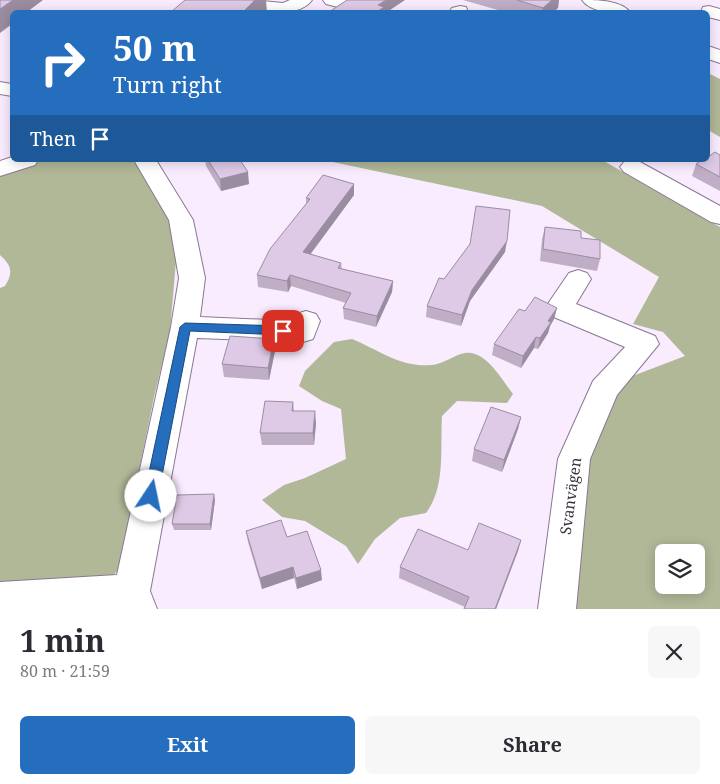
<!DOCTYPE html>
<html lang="en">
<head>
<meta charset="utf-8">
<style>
  :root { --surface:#fff; --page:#f7f7f7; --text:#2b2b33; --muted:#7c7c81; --accent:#256ebe }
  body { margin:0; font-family:"Noto Serif",serif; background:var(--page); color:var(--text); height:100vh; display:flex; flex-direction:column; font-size:19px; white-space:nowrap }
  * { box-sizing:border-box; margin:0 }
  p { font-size:16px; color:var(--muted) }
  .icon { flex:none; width:28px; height:28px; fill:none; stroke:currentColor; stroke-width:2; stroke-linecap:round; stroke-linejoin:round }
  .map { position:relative; height:609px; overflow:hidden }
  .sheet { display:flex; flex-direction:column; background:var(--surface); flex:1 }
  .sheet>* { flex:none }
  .top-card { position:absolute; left:10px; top:10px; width:700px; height:152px; border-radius:8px; box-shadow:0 2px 12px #0003; background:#256ebe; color:#fff; overflow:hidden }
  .tools { position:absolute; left:655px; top:544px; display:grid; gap:10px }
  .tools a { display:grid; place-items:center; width:50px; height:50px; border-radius:8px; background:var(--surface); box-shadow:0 2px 12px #0003; font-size:25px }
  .pin { position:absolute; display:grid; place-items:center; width:42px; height:42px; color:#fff; margin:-21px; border-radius:10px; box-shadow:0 2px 8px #0006 }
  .me { position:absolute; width:55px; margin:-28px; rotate:11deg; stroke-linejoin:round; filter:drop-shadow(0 0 4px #0008) }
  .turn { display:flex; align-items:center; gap:18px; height:105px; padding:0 20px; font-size:22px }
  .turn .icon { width:65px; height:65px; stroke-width:2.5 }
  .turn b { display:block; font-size:35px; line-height:42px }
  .then { display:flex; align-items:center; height:48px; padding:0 20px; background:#0003; gap:10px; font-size:19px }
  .round { display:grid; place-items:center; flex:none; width:52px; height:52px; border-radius:8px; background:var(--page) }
  .overview { display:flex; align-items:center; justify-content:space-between; height:85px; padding:0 20px }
  h1 { font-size:30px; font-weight:700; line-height:38px }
  .primary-button { display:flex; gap:10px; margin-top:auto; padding:10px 20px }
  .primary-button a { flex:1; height:58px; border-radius:8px; background:var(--accent); color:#fff; font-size:20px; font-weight:700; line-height:58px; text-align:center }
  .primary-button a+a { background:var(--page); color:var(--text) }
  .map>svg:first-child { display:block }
</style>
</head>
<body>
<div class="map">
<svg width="720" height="609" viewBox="0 0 720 609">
  <rect width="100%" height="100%" fill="#f9ecff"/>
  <g fill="#b0b898" fill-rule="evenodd">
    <path d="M708,73L720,79V137L708,130Z"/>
    <path d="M43,160H135L171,217L176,261L170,331L154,397L119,569L109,580L0,594V288L5,286C14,272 11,265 0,255V174Z"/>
    <path d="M323,160H602L720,227V609H563L579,482L602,409L630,377L685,356L663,332L633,324L659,277L542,206ZM664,552H696V585H664Z"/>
    <path d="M352,339C379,350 401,368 432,365C443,364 454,355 465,353C486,350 502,380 513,394L507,403L457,401L442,416C440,448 446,487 426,513L400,518L375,539L358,564L346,546L305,521L282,517L262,500L284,485L305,478L346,459L341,409L322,401L299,386L305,371L334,342Z"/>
  </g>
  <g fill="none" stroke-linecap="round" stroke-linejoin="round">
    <defs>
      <g id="minor">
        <path d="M193,0H252L283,3L290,0H312C296,24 228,8 202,5L196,4Z"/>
        <path d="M323,0H352L381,8L384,12H357L326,4Z"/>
        <path d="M582,0C597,0 620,0 630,12C616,14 591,13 582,0Z"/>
        <path d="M460,6L466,7L468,12H449L452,8Z"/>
        <path d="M709,6L720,9V20L708,17V12H701L703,7Z"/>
        <path d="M708,46L720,50V63L708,59Z"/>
        <path d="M0,82L12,84V96L0,94Z"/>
        <path d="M12,157V160H38L35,165L0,176V161Z"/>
        <path d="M134,160H156L193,220L205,278L200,317L292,321L296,314L306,311L316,314L320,321L313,339L303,342L197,338L150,591L157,609H0V582L117,575L171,327L179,278L169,220Z"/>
        <path d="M632,160L640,162L720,206V224L711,222L624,172L620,167L624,162Z"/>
        <path d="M578,270L587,273L591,279L576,304L655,336L659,344L617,395L590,459L576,609H538L558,459L593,381L625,347L549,315L545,308L569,273Z"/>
      </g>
    </defs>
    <use href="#minor" stroke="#8b7793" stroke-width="2"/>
    <use href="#minor" fill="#fff" fill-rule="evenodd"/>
  </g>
  <g fill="#bfaec6">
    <path d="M463,0H559L558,8L553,12H505Z"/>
    <path d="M720,155V191L692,176L696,164Z"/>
    <path d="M205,160H240L249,184L221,191L206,166Z"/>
    <path d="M354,195L310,254L341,263L342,269L393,281L392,292L376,327L344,319L343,308L346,303L291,286L288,292L258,287L257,275L306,204V198Z"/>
    <path d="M545,227L581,238L600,259L597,271L540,261L542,239Z"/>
    <path d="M505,252L470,301L461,326L426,317L427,306L444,279Z"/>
    <path d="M557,308L554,319L550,326L548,333L538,349L534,348L521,368L492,355L494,344L525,311Z"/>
    <path d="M274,339L275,351L269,380L224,377L222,364Z"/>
    <path d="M293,402L294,411L316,423L314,445H262L260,433Z"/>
    <path d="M521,417L518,429L502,472L472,461L474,449Z"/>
    <path d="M215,500L211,530H174L172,524Z"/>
    <path d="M246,531L287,537L322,580L297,589L294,578L262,589L248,542Z"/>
    <path d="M521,540L518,551L496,609H464L465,607L399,578L400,567L468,550Z"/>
  </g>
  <g fill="#9b8da1">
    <path d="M13,0H43L27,12H12V24L0,33V9Z"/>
    <path d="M255,0H266L267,12H243Z"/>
    <path d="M386,0H405L387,12H377L378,5Z"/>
    <path d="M552,0H559L558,8L553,12H542L543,8Z"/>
    <path d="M248,172L249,184L221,191L220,179Z"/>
    <path d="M354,184V195L304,263L303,252Z"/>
    <path d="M507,241L505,252L470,301L461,326L462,315L472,290Z"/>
    <path d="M290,275L291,286L288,292L287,281Z"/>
    <path d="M393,281L392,292L376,327L377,316Z"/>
    <path d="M557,308L554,319L550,326L548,333L538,349L540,338L548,321Z"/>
    <path d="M536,337L534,348L521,368L523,356Z"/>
    <path d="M274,339L275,351L269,380L268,368Z"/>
    <path d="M315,411L316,423L314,445L313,433Z"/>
    <path d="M521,417L518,429L502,472L504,460Z"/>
    <path d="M214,494L215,500L211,530L210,524Z"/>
    <path d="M521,540L518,551L496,609H495Z"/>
    <path d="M293,567L294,578L262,589L260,578Z"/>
    <path d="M321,570L322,580L297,589L296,578Z"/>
  </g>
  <g fill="#decae6" stroke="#9b8da1">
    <path d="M0,0H13L0,9Z"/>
    <path d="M185,0H255L243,12H171Z"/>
    <path d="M347,0H386L378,5L384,7L377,12H329Z"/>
    <path d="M517,0H552L543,8Z"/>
    <path d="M715,152L720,155V177L696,164L702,160H708V157Z"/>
    <path d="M208,160H240L248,172L220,179Z"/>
    <path d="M323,175L354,184L303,252L341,263L338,268L393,281L377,316L343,308L351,293L290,275L287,281L257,275L270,249L310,199L306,198Z"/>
    <path d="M476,206L510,210L507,241L472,290L462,315L427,306L439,278L444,279L470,244Z"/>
    <path d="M545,227L581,231V238L600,240V259L543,249Z"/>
    <path d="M535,297L557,308L548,321L551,322L540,338L536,337L523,356L494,344L519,309L525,311Z"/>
    <path d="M230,336L274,339L268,368L222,364Z"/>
    <path d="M265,401L293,402L292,411H315L313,433H260Z"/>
    <path d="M491,407L521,417L504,460L474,449Z"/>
    <path d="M214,494L210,524H172L177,495Z"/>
    <path d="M281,520L287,537L307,531L321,570L296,578L293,567L260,578L246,531Z"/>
    <path d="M479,523L521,540L495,609H464L469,597L400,567L418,529L468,550Z"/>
  </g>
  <path fill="#256ebe" stroke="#18487c" d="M185,323L283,326L289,331L283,335L190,331L158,496L156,501L151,503L146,501L144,496L180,327Z"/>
  <g text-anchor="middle" stroke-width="4.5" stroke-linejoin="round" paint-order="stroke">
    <g font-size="15" fill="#3b323e" stroke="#fff">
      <text transform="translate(571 496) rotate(-82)" y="5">Svanvägen</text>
    </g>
  </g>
</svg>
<div class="tools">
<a><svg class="icon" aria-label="layers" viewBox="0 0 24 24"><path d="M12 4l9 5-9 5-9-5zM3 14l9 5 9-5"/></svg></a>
</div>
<div class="pin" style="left:283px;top:331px;background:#d93025"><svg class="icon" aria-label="arrive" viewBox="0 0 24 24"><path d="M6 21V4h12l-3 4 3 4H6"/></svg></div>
<svg class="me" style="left:151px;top:496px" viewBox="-20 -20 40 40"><circle r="19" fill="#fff"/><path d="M0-13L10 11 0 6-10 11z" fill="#256ebe"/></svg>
<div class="top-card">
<div class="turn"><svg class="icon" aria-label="right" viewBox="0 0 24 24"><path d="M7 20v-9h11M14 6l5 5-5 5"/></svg><div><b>50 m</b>Turn right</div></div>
<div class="then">Then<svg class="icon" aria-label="arrive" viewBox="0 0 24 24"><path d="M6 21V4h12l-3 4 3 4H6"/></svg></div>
</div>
</div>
<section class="sheet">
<div class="overview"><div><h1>1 min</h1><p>80 m · 21:59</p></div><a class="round"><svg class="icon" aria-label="close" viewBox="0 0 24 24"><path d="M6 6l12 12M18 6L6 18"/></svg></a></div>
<div class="primary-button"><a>Exit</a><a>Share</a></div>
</section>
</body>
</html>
